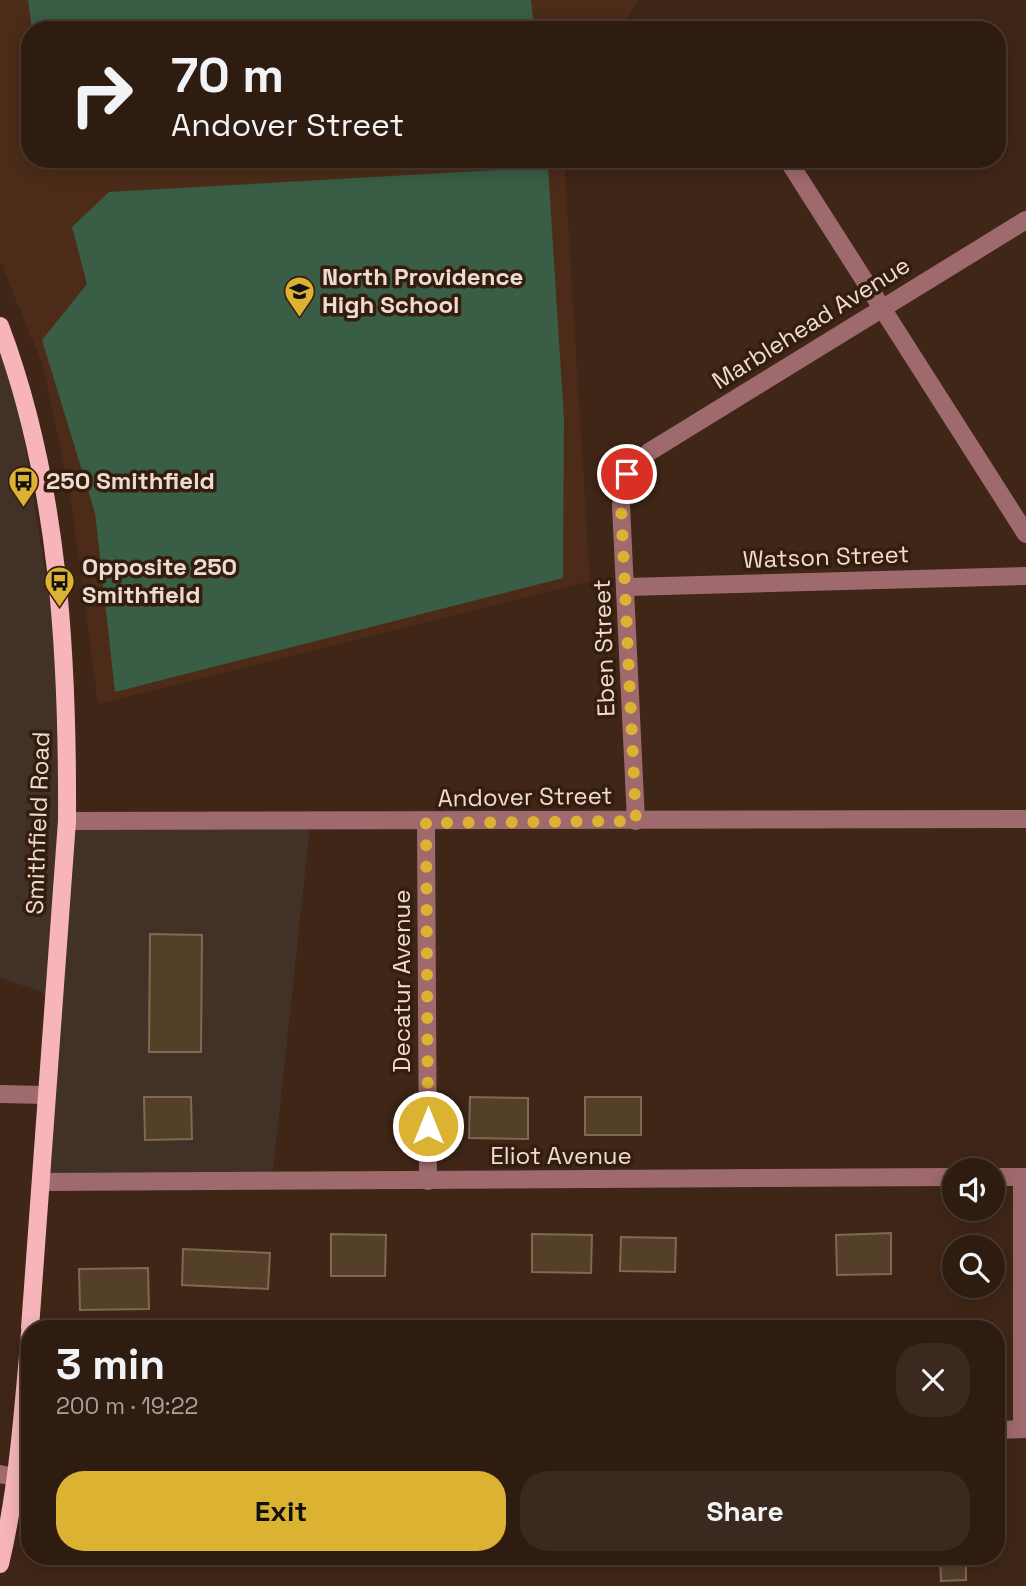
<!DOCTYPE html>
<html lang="en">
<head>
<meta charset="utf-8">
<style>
  :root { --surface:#2f1c11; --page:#3b291f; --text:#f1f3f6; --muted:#a7a19f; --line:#4a3a31; --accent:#dcb233 }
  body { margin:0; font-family:"Space Grotesk",sans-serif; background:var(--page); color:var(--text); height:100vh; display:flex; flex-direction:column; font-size:26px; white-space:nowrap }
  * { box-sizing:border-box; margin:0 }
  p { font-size:23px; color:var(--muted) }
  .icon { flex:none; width:38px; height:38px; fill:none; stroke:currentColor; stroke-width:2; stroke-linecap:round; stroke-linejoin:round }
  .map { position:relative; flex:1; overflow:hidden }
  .drawer { position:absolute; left:21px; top:1320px; width:984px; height:245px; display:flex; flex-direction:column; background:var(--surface); border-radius:28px; box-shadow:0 4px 18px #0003,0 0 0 2px var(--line) }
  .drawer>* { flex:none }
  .guide { position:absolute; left:21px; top:21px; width:985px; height:147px; border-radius:28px; box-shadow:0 4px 18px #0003,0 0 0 2px var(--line); background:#2f1c11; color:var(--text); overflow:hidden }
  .controls { position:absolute; left:942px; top:1158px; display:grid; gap:14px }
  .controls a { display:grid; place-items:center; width:63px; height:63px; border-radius:50%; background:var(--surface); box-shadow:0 4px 18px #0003,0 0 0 2px var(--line); font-size:35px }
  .pin { position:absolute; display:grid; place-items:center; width:60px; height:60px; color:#fff; margin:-30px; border:4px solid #fff; border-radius:50%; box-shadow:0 2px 7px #0007 }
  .me { position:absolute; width:77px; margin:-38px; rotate:0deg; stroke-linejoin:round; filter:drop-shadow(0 0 5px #0008) }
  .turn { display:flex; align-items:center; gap:24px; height:147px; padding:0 35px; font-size:32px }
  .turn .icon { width:91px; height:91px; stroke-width:2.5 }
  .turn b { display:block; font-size:49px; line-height:60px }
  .round { display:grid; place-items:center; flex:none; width:74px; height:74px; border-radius:28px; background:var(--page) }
  .overview { display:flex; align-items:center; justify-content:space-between; height:119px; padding:0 35px }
  h1 { font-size:42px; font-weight:800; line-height:52px }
  .primary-button { display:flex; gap:14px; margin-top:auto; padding:14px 35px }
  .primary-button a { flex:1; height:80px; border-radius:28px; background:var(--accent); color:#111; font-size:28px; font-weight:800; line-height:80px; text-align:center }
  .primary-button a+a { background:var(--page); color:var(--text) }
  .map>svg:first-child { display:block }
</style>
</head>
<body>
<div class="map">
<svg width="1026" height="1586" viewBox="0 0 1026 1586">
  <rect width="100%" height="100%" fill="#3f2617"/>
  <path fill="#413126" d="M0,344L21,420L60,666L61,812L310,827L272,1181L49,1183L48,1000L42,992L0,978Z"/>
  <path fill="#4c2c19" d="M0,0H639L619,30H30V159H564L590,581L98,704L70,492L43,366L0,260Z"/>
  <g fill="#395d45">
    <path d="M28,0H531L534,27L505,30H32Z"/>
    <path d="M548,167L564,420L563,578L115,692L95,513L42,340L87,284L72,227L109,192Z"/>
  </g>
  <g fill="#544029" stroke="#7f6951" stroke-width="2">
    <path d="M150,934L202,935L201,1052H149Z"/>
    <path d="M144,1097H191L192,1139L145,1140Z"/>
    <path d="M470,1097L528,1098V1139L469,1138Z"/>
    <rect x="585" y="1097" width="56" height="38"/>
    <path d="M891,1233V1274L837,1275L836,1235Z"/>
    <path d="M331,1234L386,1235L385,1276H331Z"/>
    <path d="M532,1234L592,1235L591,1273L532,1272Z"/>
    <path d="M621,1237L676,1238L675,1272L620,1271Z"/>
    <path d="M183,1249L270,1253L268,1289L182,1285Z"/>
    <path d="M148,1268L149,1309L80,1310L79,1269Z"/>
    <path d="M74,1556H153L74,1557Z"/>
    <path d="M940,1556H966V1580L941,1581Z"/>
  </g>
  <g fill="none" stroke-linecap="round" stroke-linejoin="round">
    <g stroke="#9f6a6e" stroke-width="18">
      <path d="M787,159L1026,534"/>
      <path d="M627,587L1026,576"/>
      <path d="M67,821L1026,819"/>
      <path d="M636,821L621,505L627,474L649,452L1026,220"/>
      <path d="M426,823L428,1181"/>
      <path d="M0,1094L45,1095"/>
      <path d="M992,1177H1026"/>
      <path d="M42,1182L954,1177"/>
      <path d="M1022,1429V1177"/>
      <path d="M996,1430L1026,1429"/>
      <path d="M0,1474L15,1477"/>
    </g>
    <g stroke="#f7b5b9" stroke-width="18">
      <path d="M0,326C59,482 68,656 67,821L30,1328"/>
      <path d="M0,1564C18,1489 23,1410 30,1333"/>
    </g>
  </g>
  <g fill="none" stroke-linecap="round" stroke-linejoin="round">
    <path stroke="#dcb233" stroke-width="12" stroke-dasharray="0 21.6" d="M428,1126L426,823L636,821L621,505L627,474"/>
  </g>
  <defs>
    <symbol id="school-pin" viewBox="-11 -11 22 30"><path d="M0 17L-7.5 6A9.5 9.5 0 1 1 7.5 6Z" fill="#dcb233" stroke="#351d0e"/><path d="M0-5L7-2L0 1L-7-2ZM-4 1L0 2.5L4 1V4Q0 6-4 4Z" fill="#111"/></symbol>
    <symbol id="bus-pin" viewBox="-11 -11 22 30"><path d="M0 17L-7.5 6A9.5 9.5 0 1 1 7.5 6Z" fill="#dcb233" stroke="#351d0e"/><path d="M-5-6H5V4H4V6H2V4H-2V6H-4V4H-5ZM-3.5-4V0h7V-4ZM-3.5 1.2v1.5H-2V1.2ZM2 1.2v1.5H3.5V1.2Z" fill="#111"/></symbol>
  </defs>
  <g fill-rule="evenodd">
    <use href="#school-pin" x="282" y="274" width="35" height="47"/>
    <use href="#bus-pin" x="6" y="464" width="35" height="47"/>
    <use href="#bus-pin" x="42" y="564" width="35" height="47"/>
  </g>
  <g text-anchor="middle" stroke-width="7" stroke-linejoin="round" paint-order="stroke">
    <g font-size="24" font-weight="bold" fill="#eddcd3" stroke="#351d0e" text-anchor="start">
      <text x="322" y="285">North Providence<tspan x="322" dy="28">High School</tspan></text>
      <text x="46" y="489">250 Smithfield</text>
      <text x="82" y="575">Opposite 250<tspan x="82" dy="28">Smithfield</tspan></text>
    </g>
    <g font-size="24" fill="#eddcd3" stroke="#351d0e">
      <text transform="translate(811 323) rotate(-32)" y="8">Marblehead Avenue</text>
      <text transform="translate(826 557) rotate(-2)" y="8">Watson Street</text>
      <text transform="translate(604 648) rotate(-92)" y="8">Eben Street</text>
      <text transform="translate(525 797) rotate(-1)" y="8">Andover Street</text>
      <text transform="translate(38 823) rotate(-88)" y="8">Smithfield Road</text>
      <text transform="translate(402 981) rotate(-90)" y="8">Decatur Avenue</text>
      <text x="561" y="1164">Eliot Avenue</text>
    </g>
  </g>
</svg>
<div class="controls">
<a><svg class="icon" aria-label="sound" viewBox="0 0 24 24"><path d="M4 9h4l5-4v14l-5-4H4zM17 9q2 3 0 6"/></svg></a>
<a><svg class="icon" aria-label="search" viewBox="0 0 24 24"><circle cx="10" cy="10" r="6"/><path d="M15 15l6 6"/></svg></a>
</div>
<div class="pin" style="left:627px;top:474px;background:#d93025"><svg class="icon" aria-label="arrive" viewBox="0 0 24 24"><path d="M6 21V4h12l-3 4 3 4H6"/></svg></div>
<svg class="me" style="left:428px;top:1126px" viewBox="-20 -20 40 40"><circle r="17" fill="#dcb233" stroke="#fff" stroke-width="3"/><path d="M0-11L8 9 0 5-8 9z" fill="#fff"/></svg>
<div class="guide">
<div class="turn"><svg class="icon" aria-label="right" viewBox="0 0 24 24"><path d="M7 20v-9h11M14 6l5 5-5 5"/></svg><div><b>70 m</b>Andover Street</div></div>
</div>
<section class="drawer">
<div class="overview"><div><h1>3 min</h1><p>200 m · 19:22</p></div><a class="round"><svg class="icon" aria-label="close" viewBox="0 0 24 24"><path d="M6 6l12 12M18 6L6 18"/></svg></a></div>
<div class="primary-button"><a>Exit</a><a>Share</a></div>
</section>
</div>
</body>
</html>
